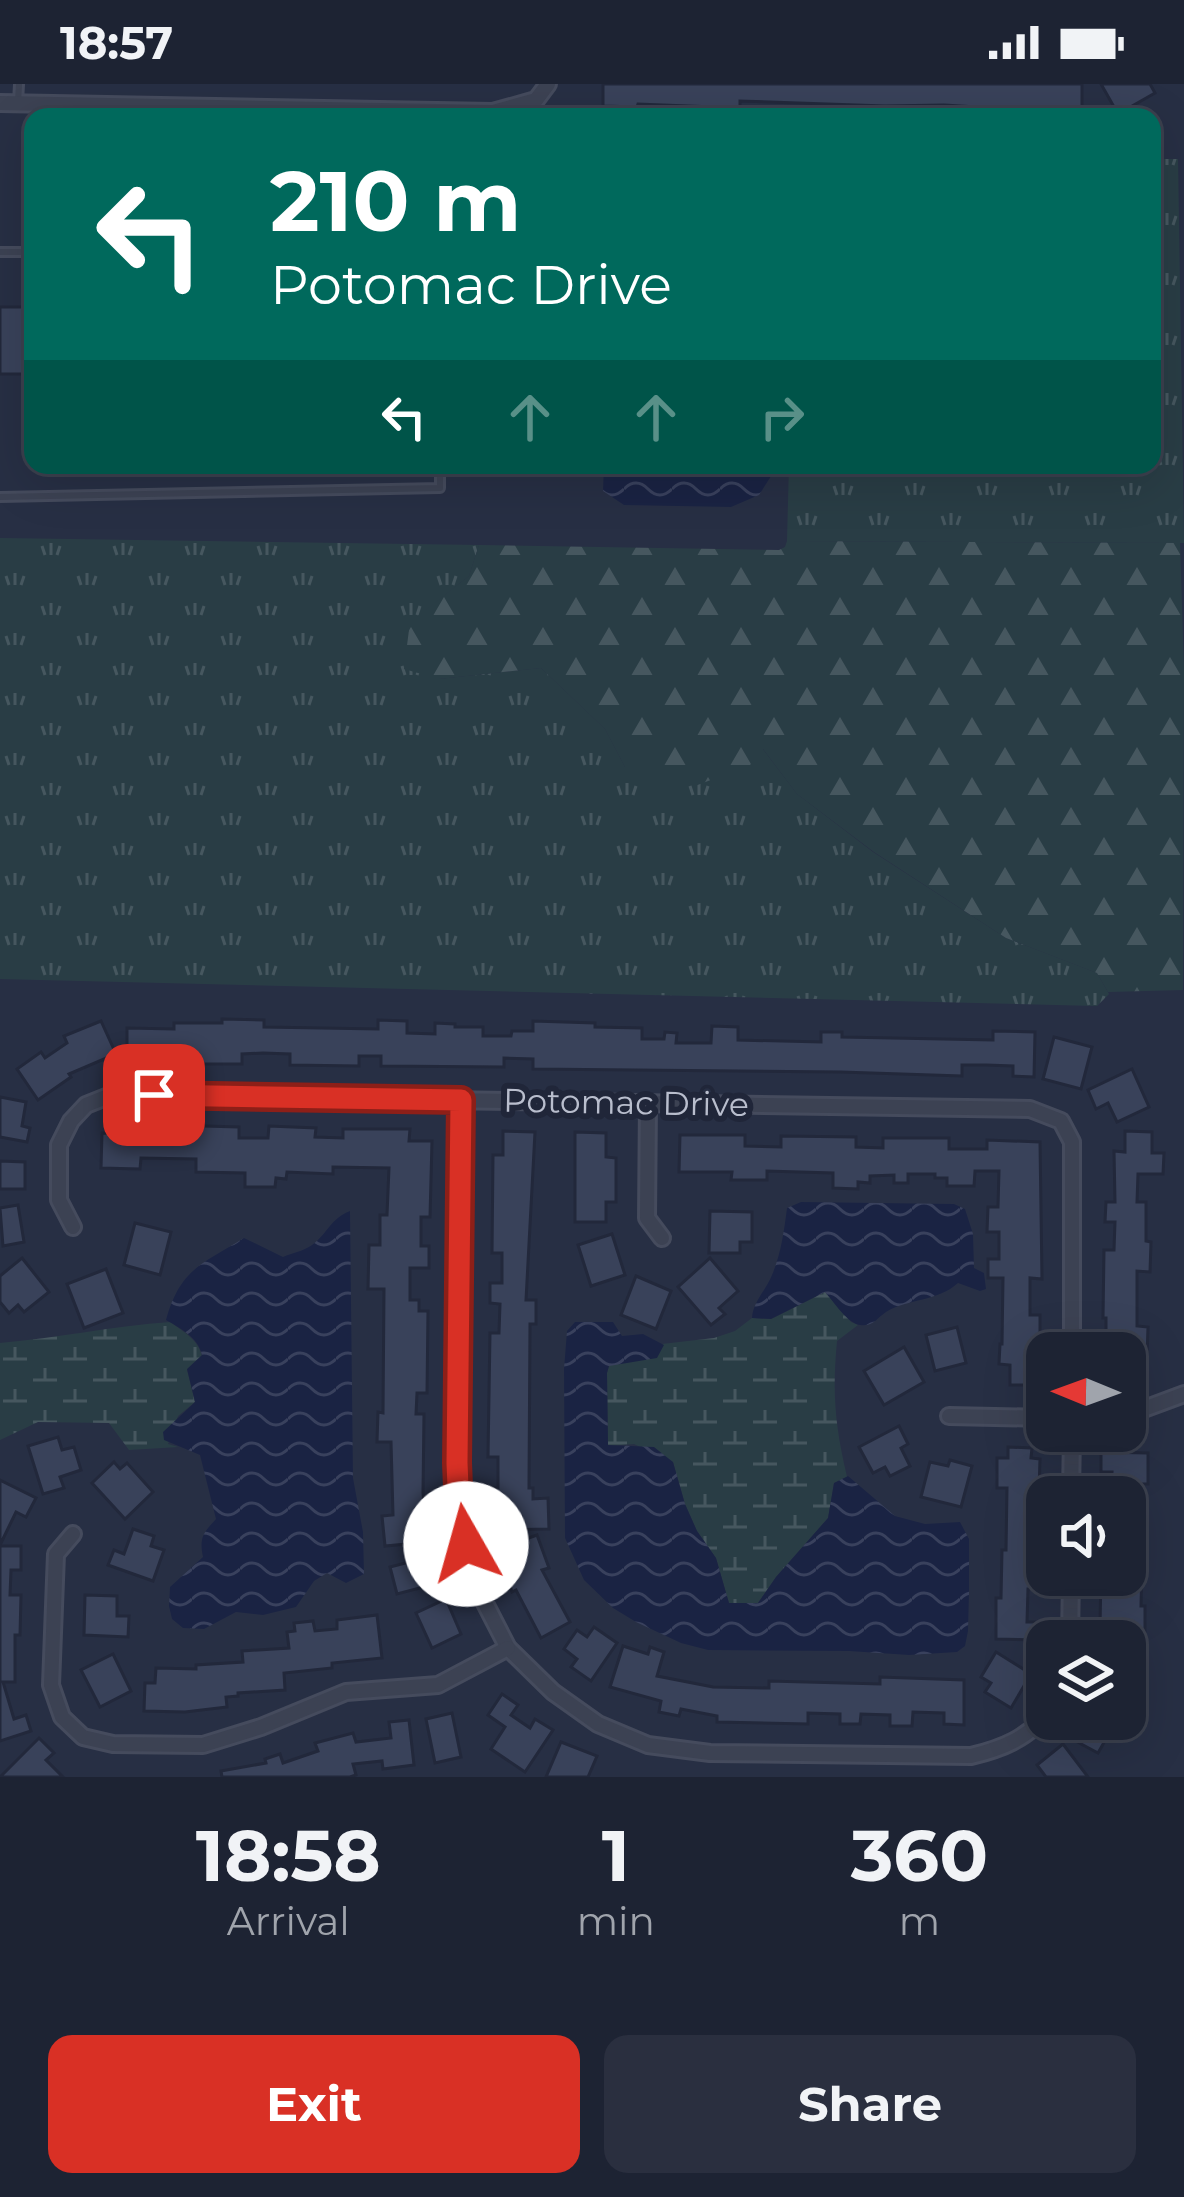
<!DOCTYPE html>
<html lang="en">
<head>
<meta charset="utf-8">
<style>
  :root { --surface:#1d2333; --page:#2a2f3f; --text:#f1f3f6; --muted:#a0a4ac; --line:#3b404e; --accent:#d93025 }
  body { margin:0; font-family:Montserrat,sans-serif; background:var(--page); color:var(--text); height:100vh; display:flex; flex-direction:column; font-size:45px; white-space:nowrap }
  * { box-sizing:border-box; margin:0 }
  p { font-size:39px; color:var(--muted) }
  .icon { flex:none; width:66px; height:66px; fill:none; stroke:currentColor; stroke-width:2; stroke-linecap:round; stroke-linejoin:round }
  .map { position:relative; height:1693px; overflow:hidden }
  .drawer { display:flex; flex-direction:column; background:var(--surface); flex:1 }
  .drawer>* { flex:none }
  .top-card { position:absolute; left:24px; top:24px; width:1137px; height:366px; border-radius:24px; box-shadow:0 12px 48px #0002,0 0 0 3px var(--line); background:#00695c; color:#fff; overflow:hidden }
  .needle { width:78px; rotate:271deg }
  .fabs { position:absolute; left:1026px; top:1248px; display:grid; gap:24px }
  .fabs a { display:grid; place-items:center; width:120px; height:120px; border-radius:24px; background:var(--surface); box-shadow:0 12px 48px #0002,0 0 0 3px var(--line); font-size:60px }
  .pin { position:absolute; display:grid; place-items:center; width:102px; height:102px; color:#fff; margin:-51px; border-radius:24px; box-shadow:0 6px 18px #0006 }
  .me { position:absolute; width:132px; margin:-66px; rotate:353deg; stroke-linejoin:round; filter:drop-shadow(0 0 9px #0008) }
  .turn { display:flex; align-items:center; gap:42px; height:252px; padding:0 48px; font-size:54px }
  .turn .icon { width:156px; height:156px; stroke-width:2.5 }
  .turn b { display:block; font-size:84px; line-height:102px }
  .lanes { display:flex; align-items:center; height:114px; padding:0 48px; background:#0003; justify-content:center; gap:60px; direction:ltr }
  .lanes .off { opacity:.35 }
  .eta { display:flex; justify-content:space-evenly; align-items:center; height:204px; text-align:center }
  .eta b { font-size:72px; font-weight:700; line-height:84px }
  .primary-button { display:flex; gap:24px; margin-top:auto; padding:24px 48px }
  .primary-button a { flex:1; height:138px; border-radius:24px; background:var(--accent); color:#fff; font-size:48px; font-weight:700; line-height:138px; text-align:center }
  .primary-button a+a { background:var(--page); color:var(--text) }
  .status { display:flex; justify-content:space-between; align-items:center; height:84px; padding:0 60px; background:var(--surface); direction:ltr }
  .status svg { height:33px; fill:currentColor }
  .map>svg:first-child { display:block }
</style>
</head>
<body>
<div class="status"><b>18:57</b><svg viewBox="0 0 49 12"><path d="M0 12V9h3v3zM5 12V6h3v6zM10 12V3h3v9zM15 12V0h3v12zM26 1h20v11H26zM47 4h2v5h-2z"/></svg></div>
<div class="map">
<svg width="1184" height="1693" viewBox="0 0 1184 1693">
  <defs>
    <pattern id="grass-tufts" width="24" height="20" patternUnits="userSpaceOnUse" patternTransform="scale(3)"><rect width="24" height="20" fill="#293d45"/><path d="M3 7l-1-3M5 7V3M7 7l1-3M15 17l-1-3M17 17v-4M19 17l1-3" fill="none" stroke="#46575f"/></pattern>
    <pattern id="forest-firs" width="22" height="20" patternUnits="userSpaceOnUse" patternTransform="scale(3)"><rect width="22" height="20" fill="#293d45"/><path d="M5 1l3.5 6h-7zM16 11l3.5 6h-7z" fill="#46575f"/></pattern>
    <pattern id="wetland-marsh" width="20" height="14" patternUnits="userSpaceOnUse" patternTransform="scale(3)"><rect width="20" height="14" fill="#293d45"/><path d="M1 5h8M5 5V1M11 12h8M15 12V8" fill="none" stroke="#46575f"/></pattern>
    <pattern id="water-waves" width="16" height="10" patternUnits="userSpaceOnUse" patternTransform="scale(3)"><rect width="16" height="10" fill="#1a2343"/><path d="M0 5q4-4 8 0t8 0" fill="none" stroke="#39415d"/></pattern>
  </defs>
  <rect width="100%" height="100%" fill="#272f44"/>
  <g fill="url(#grass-tufts)">
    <path d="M1152,75H1178L1184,459L787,457L789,381H1152Z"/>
    <path d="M0,454L479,461L469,492L411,538L439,595L541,584L605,645L625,683L762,664L797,710L873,768L1006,854L1097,889L1109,910L1097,922L0,895Z"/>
  </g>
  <path fill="url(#forest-firs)" d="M787,457L1180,459L1184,586L1183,906L1108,908L1097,889L1006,854L874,768L797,710L763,665L750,681L695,702L625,683L605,645L541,584L439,595L404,585L410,538L469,492L479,461L779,466L785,463Z"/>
  <g fill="url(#wetland-marsh)">
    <path d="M825,1208L851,1238L858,1241L837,1257C832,1309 835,1342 847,1393L834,1399L828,1434L776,1493L758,1519H729L716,1474L697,1447L685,1420L673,1378L634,1360L608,1362L607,1289L609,1282L662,1260L714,1254L735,1247L752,1234L771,1235Z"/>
    <path d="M171,1238C184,1249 197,1254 202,1272L187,1286L195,1318L178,1332L168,1360L178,1363L129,1366L109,1339L38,1338L0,1356V1259C57,1254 113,1242 171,1238Z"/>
  </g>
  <g fill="url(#water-waves)">
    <path d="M604,381H773V389L759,411L731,423L624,421L603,407Z"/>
    <path d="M801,1118L954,1120L965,1125L973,1150L974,1184L984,1189L986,1205L980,1207L958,1199C937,1218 909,1214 886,1228C877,1234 873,1243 860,1241C847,1239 834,1218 825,1208L771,1235L752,1234C753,1218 766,1206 772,1191C781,1170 784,1147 787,1124Z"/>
    <path d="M350,1127L353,1394L363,1448L364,1490L346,1499L327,1489L314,1497L296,1523L263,1531L236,1528L204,1545L183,1544L172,1535L169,1522L170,1503L203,1473C199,1454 203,1449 216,1435L200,1371L164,1356L163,1348L195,1318L187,1285L202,1271C198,1253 181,1245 166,1236C180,1185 202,1180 244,1154L283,1173C292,1169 304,1167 312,1161C328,1149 330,1135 350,1127Z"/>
    <path d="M575,1238H613L622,1252L643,1250L664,1261L657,1274L609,1282L607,1289L608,1361L654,1363L673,1378L685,1420L697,1447L716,1474L729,1519H758L776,1493L828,1434L834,1399L848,1392L895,1432L925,1440L960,1438L969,1455V1508L968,1547L965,1562L957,1568L909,1571L849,1567L708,1566L681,1559L636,1538L613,1524L584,1496L565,1454L564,1285L567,1247Z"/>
  </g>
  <g fill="#39425a" stroke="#22283b" stroke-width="3">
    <path d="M603,0H1082V33H1041V27L944,21L885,22L740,17V24L638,20L637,23L603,22Z"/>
    <path d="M1101,0H1150L1155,9L1118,30Z"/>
    <rect x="0" y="223" width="33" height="67"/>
    <path d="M222,935L264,936V943L378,945V936L407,937V949L435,950V939L455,940V943H483V952H511L512,947H533V937L595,939V943L642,944V955H664L665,948L677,949L676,959H711L712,942L738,943V956L821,958V948H842V953L993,956V947L1035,948L1034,993L1013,992V982L986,981H962V992L841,988L533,985V975L504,974V983L381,982V972H359V982L290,981V970L263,969L242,970V980H195V970H165V978H127V944L174,945V939H222Z"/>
    <path d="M101,937L116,970L69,990L71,993L38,1016L17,985L41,968L45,974L67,959L64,952Z"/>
    <path d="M1054,953L1092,963L1081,1005L1043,995Z"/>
    <path d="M1132,985L1149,1023L1117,1038L1108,1019L1096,1025L1088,1006Z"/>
    <path d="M0,1013L26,1018L22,1042L30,1044L27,1058L0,1053Z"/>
    <path d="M167,1041L239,1043V1054H268L269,1042L316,1044L315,1053L343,1054V1045H410L409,1057H432L430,1133H421V1162H429V1184H410V1216H419V1227H428L427,1309H417L416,1330H424L423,1409L428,1458L385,1462L382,1432L393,1431L391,1358H377L378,1328L383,1329L384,1205H368L369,1161H380V1131H387L389,1084L333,1083V1090L287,1088L286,1095L276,1094L275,1103H245V1089L196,1088V1075L141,1074L140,1085L101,1084L102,1049L167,1051Z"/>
    <path d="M503,1047L535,1048L526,1216H536V1240H530L529,1404H533V1415L548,1414L549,1445L499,1446L498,1426H488L487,1404H498V1373H488L490,1249H499L500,1220L490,1219V1199H502V1169H492L493,1071H503Z"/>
    <path d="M1125,1047L1152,1048V1069H1164L1163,1090H1138L1137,1118H1146V1157L1151,1158L1150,1188L1137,1187V1242L1148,1243L1147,1274L1138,1273L1137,1283H1125V1269H1106V1234H1103L1104,1166H1114L1115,1138H1105L1106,1118H1115L1114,1067L1125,1068Z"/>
    <path d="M575,1048L606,1049V1073L616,1074V1118H606V1138H575Z"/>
    <path d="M680,1051H745V1062L781,1063V1052L856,1053V1063L883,1064V1054H949V1065H987V1056L1040,1058L1042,1195L1030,1194V1231H1040V1301H1010V1281L999,1280L1000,1260H1002L1003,1194H988V1175H999V1148H987L988,1123H998L999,1087H975L974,1102H947V1094H935V1090H908V1099H894V1091L870,1092V1099L858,1098V1105L833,1104V1089L767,1087V1096H731L732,1088H679Z"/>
    <path d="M0,1077L25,1078V1105H0Z"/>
    <path d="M18,1121L24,1158L3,1162L0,1124Z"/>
    <path d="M710,1127L752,1128V1158H740V1169H709Z"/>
    <path d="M135,1139L171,1148L160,1191L124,1181Z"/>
    <path d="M612,1150L625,1191L591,1202L578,1161Z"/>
    <path d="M22,1174L49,1208L24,1228L18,1221L9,1229L0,1218V1192Z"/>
    <path d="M710,1174L738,1207L719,1224L725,1230L711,1241L678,1203Z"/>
    <path d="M106,1185L123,1229L84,1244L67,1200Z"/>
    <path d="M636,1192L671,1207L656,1245L621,1231Z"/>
    <path d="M957,1243L966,1279L935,1287L926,1251Z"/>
    <path d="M904,1263L924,1298L884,1321L864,1287Z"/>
    <path d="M899,1342L908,1360L901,1364L910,1382L890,1392L885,1383L873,1389L859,1363Z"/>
    <path d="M58,1353L62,1366L74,1363L81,1386L60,1393L64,1404L43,1410L28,1362Z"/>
    <path d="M1008,1363L1032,1364L1031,1374L1040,1375L1036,1505H1028L1027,1538H1037V1556L996,1555V1514H1001L1002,1466H1006L1007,1404H997V1374H1008Z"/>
    <path d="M1101,1368L1148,1369V1400H1136V1422H1139L1138,1482H1142L1141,1522H1145V1563H1125V1557H1110V1542H1100L1101,1491H1125V1411H1111L1112,1388H1101Z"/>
    <path d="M950,1376L972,1382L961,1423L921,1413L930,1378L948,1382Z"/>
    <path d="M114,1378L120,1385L127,1379L153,1408L125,1435L92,1399Z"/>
    <path d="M0,1396L36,1414L26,1433L16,1428L0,1461Z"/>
    <path d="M133,1445L154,1452L151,1462L164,1466L153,1497L108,1481L114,1466L124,1470Z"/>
    <path d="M537,1451L549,1484L542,1486L570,1538L541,1554L516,1506L512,1508L498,1465Z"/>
    <path d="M0,1462H21V1486H11L10,1511H21L20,1551H15V1598H3L14,1635L26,1631L31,1647L0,1657Z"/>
    <path d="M432,1472L439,1499L397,1510L390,1483Z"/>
    <path d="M85,1511L117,1512V1532H129L128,1553L84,1551Z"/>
    <path d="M446,1515L461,1550L432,1564L416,1529Z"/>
    <path d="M377,1531L382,1574L332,1579V1584L284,1589L285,1606L238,1609V1612L226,1613L227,1623L185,1628L144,1627L145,1599H155L156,1584L196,1585V1581L243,1578L242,1567L289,1564L287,1548L295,1547L294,1539L313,1537L315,1547L337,1545V1536Z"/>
    <path d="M594,1543L617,1559L591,1597L571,1583L577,1575L564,1565L577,1546L587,1553Z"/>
    <path d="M623,1562L648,1570L650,1563L664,1568L657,1592L713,1603L769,1604V1597L880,1600V1593L964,1596V1641L944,1640V1629L913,1628L912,1642H890V1631L861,1630L860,1640H840V1630L808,1629V1640L717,1638V1632L681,1625L679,1632L659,1628L661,1617L610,1603Z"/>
    <path d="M996,1568L1031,1590L1011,1624L985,1608L991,1599L981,1593Z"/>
    <path d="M113,1570L131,1607L100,1623L81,1586Z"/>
    <path d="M502,1610L518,1621L511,1631L530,1644L535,1635L553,1646L525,1688L491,1665L505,1643L488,1631Z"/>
    <path d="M452,1629L461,1673L435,1679L426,1635Z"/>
    <path d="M1081,1635H1118L1114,1649L1110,1648L1098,1669L1070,1654Z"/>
    <path d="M409,1636L414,1681L383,1685L382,1677L353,1680L356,1691L350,1693H222L221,1687L266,1679L265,1675L280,1670L283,1679L318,1667L315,1659L353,1649L356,1658L391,1654L389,1638Z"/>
    <path d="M39,1654L54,1669L46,1676L63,1693H0Z"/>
    <path d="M561,1658L597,1672L588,1693H546Z"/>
    <path d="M1063,1660L1088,1693H1046L1037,1681Z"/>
  </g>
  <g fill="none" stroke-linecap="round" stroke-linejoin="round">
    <defs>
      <g id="service">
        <path d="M18,19L19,0"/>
        <path d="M0,168H33"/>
        <path d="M0,413L440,404V381"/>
      </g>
      <g id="minor">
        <path d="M0,19L493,28L536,16L548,0"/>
        <path d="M461,1016L457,1379L459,1427L472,1494L508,1564L553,1608L598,1640L648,1661L710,1669L971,1672C1000,1665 1031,1654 1047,1627"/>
        <path d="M648,1018L647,1134L662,1154"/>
        <path d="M73,1143L59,1116V1061L71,1037L86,1021L111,1011L1030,1025L1061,1037L1072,1058V1269"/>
        <path d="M949,1332L1047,1334"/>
        <path d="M1125,1332L1184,1310"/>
        <path d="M1071,1413L1072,1347"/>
        <path d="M73,1450L56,1470L51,1601L62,1633L83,1653L113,1660L203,1661L261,1643L346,1608L438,1601L508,1564"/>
        <path d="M1070,1557L1071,1491"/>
      </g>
    </defs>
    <use href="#service" stroke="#454b5d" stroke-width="12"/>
    <use href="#minor" stroke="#454b5d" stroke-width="20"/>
    <use href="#service" stroke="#3c4253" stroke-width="6"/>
    <use href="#minor" stroke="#3c4253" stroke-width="14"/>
  </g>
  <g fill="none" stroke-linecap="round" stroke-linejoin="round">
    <defs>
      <path id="route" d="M154,1011L461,1016L457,1379L459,1426L466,1460"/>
    </defs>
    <use href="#route" stroke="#8d1f18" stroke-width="30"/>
    <use href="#route" stroke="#d93025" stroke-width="21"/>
  </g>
  <g text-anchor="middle" stroke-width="12" stroke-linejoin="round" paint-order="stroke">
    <g font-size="33" fill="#b9becd" stroke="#202639">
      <text transform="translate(626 1018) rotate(1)" y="12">Potomac Drive</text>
    </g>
  </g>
</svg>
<div class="fabs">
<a><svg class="needle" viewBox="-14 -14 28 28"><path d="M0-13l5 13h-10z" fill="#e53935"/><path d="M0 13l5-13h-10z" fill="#a0a4ac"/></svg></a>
<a><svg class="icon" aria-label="sound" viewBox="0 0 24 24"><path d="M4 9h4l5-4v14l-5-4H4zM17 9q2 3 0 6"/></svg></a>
<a><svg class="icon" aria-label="layers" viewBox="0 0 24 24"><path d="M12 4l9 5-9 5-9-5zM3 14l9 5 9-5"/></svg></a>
</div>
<div class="pin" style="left:154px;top:1011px;background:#d93025"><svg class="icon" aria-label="arrive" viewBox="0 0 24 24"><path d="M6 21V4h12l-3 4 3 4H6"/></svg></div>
<svg class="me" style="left:466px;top:1460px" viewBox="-20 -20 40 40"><circle r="19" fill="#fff"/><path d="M0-13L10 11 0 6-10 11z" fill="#d93025"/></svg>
<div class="top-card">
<div class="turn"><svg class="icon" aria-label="left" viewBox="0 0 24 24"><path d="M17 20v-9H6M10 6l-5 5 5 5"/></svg><div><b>210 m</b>Potomac Drive</div></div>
<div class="lanes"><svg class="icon" aria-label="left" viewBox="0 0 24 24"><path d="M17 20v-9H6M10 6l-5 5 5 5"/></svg><svg class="icon off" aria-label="ahead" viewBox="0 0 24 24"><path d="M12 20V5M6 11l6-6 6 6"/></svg><svg class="icon off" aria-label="ahead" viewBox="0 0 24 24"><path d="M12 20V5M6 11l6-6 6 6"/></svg><svg class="icon off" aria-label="right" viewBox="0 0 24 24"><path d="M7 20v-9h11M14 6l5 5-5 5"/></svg></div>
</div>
</div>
<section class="drawer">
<div class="eta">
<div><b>18:58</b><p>Arrival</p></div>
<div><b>1</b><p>min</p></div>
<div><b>360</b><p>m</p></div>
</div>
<div class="primary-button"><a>Exit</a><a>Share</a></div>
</section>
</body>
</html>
